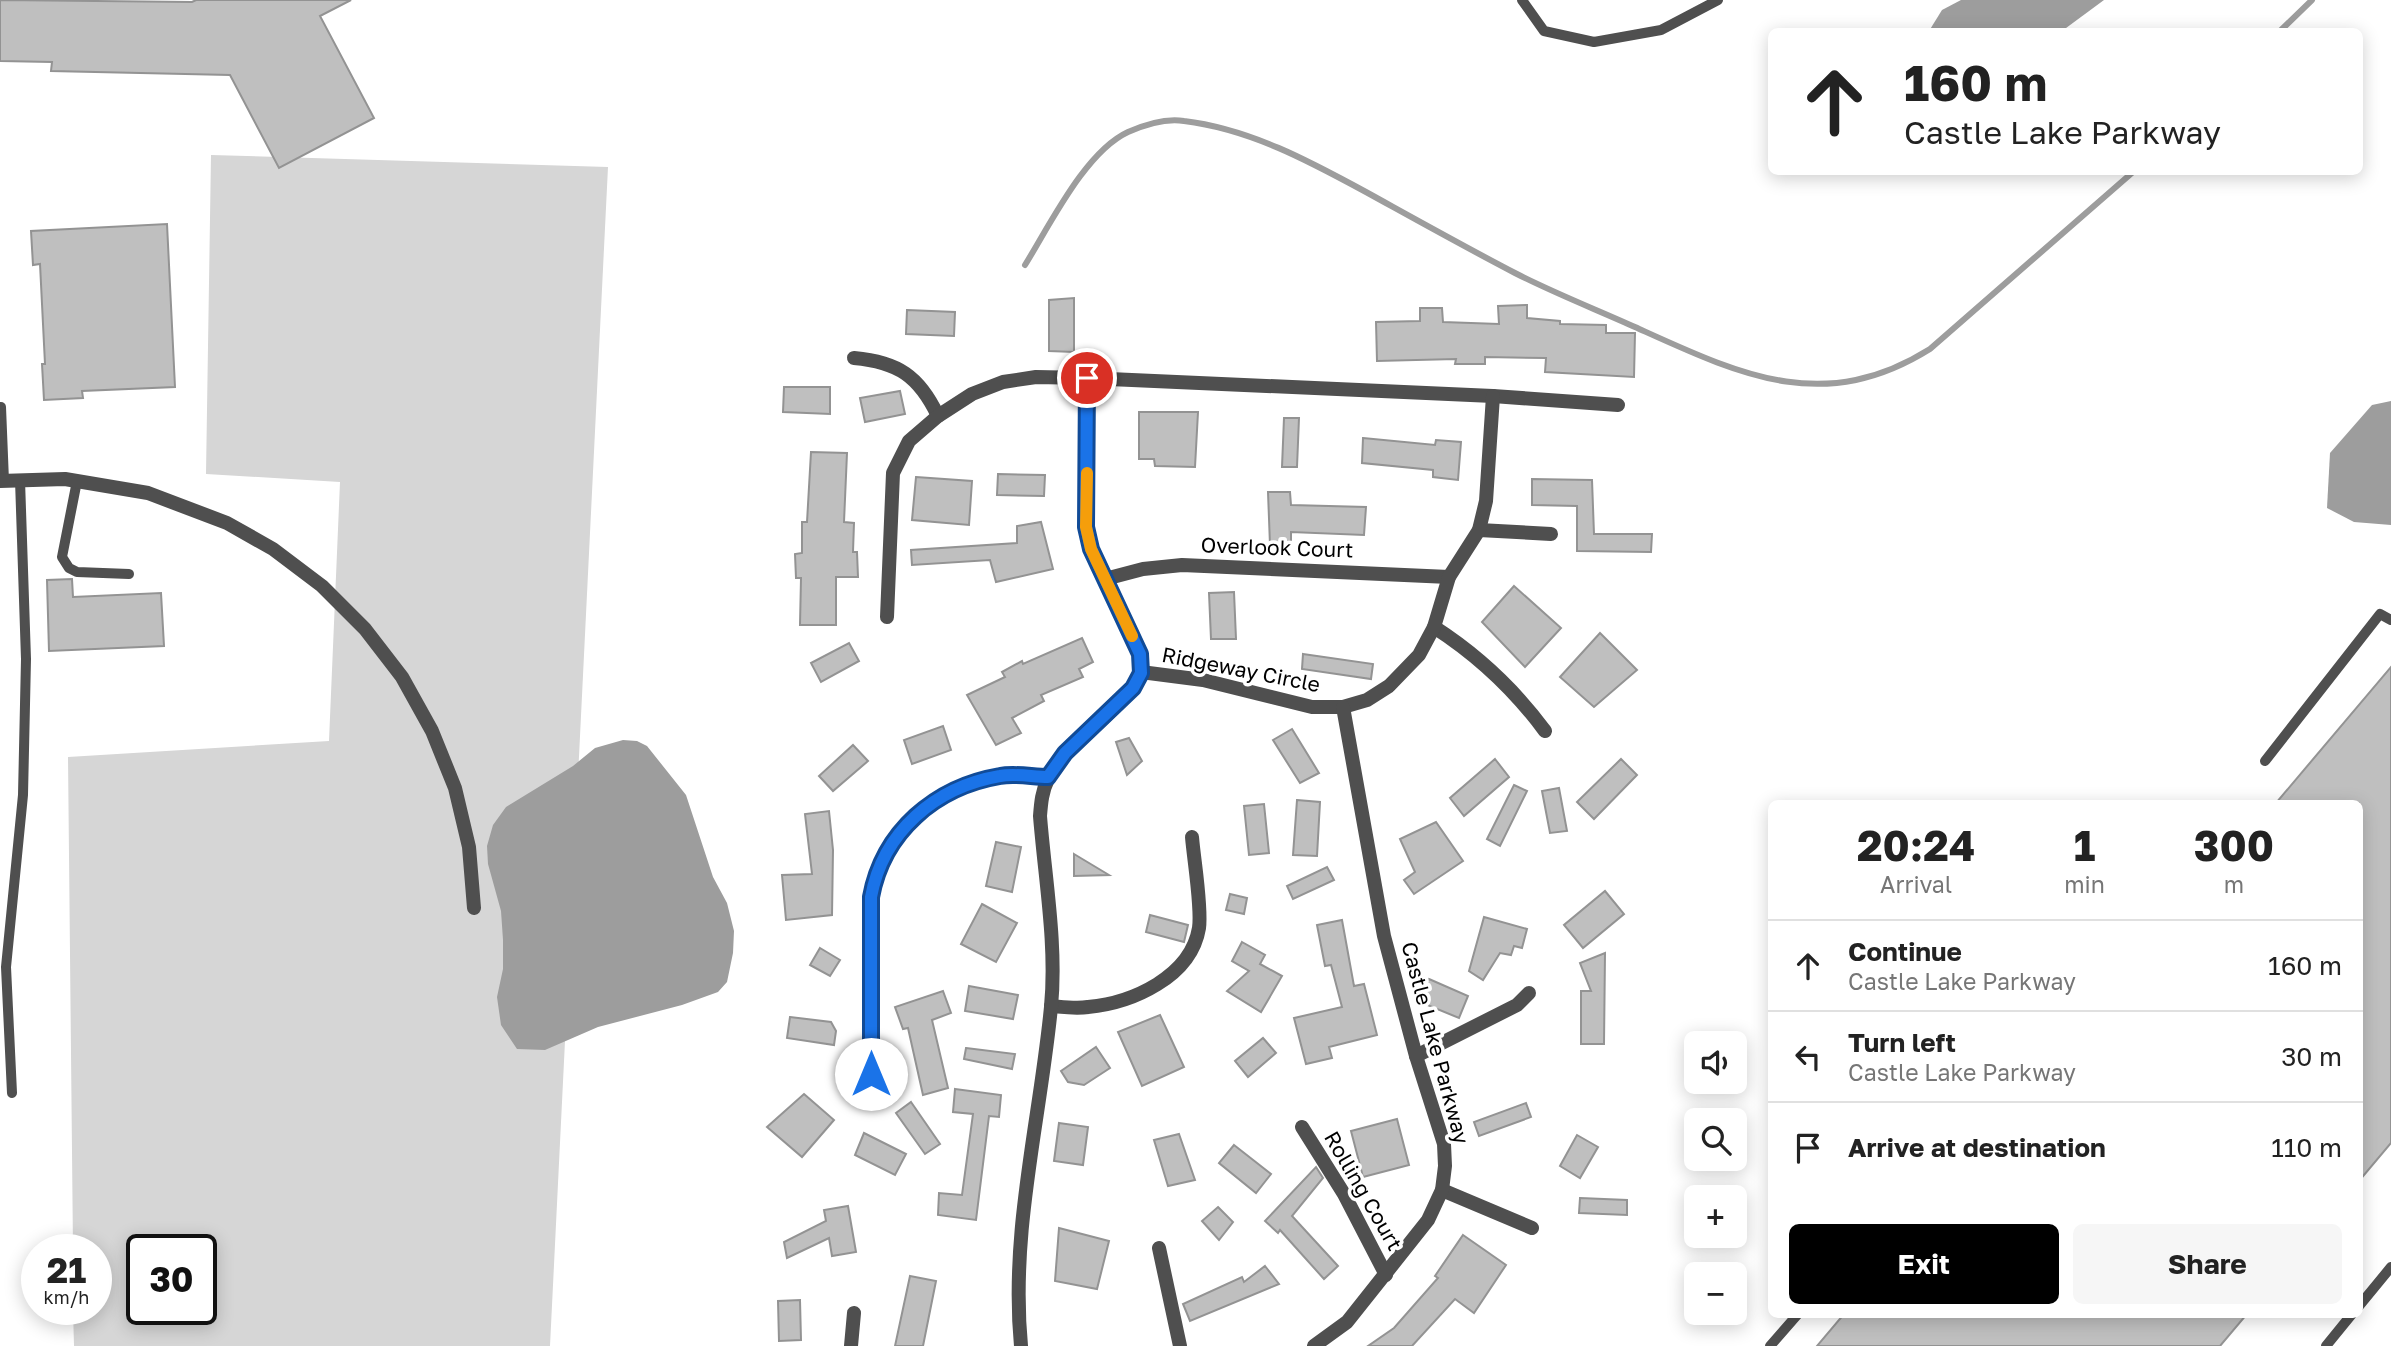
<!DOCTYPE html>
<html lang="en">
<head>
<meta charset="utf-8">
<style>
  :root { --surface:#fff; --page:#f6f6f6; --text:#222; --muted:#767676; --line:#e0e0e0; --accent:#000 }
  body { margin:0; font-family:"Golos Text",sans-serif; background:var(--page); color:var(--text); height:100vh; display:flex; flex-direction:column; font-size:26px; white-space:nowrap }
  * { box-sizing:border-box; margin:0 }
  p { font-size:23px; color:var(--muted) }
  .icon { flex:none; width:38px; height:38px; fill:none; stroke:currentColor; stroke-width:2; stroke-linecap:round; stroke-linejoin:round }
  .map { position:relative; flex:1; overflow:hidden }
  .sheet { position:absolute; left:1768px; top:800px; width:595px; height:518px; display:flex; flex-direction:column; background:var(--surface); border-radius:10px; box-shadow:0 4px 18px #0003 }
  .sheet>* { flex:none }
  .top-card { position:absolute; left:1768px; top:28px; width:595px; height:147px; border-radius:10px; box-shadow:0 4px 18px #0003; background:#fff; color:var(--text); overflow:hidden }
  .tools { position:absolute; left:1684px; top:1031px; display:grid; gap:14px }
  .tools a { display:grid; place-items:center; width:63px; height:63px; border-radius:10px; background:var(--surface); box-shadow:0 4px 18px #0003; font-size:35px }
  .speed { position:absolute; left:21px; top:1234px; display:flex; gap:14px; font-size:35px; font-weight:700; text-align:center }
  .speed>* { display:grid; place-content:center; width:91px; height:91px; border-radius:50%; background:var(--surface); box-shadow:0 4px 18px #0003; line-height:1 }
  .speed small { font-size:18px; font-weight:400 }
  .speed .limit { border:4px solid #111; border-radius:10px; background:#fff; color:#111 }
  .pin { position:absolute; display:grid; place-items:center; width:60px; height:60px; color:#fff; margin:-30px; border:4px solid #fff; border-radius:50%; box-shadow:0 2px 7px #0007 }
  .me { position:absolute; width:77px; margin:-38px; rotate:0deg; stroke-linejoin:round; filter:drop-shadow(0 0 5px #0008) }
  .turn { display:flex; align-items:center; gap:24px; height:147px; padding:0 21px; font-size:32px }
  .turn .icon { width:91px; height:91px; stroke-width:2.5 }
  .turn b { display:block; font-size:49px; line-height:60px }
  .eta { display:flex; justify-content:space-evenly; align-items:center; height:119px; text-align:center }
  .eta b { font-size:42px; font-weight:700; line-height:49px }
  .cta { display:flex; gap:14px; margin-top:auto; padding:14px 21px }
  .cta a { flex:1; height:80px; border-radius:10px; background:var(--accent); color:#fff; font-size:28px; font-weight:700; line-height:80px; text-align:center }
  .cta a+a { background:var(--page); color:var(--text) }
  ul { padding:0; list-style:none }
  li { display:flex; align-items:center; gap:21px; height:91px; padding:0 21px; border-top:2px solid var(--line) }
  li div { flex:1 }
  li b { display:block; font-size:26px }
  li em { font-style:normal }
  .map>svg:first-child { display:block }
</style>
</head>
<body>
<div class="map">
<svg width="2391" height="1346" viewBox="0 0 2391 1346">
  <rect width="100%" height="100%" fill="#fff"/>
  <path fill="#d6d6d6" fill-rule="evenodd" d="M211,155L608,167L550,1346H74L73,1309H96V1250L73,1249L68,757L329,741L340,482L206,474ZM142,1250H201V1309H142Z"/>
  <g fill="#9d9d9d">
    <path d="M1961,0H2104L2062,31H1929L1942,10Z"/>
    <path d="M2391,401V525L2354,522L2327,508L2330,453L2372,405Z"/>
    <path d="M623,740L637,741L647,746L686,795L713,877L727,903L734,931L733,953L727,982L718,992L682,1005L598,1027L545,1050L517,1049L501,1025L497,997L503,969V940L501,911L488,864L487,846L493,825L506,807L573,766L595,748Z"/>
  </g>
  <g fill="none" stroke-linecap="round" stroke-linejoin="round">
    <g stroke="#9d9d9d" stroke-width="6">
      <path d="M2279,32L2312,0"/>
      <path d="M1025,265C1050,225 1085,152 1128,132C1144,125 1166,118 1184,121C1250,129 1309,161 1366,192C1415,219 1465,247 1515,273C1554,293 1595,309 1635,327C1739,374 1823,416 1930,349L2133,172"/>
    </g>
  </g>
  <g fill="#bfbfbf" stroke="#939393" stroke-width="2">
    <path d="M0,0L192,2L196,0H351L320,16L374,118L279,168L230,75L51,71L52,62L0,61Z"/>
    <path d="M167,224L175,387L82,391L83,398L44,400L42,364H45L40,264L33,265L31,231Z"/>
    <path d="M1074,298V352L1049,351V300Z"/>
    <path d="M1527,305V318L1560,321V324L1606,325V333H1635L1634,377L1545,372L1546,358L1485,357V364H1455L1456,359L1377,361L1376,322L1420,321V308H1442L1443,322L1499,324L1498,306Z"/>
    <path d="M907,310L955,312L954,336L906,334Z"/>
    <path d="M784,387H830V414L783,412Z"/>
    <path d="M900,391L905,414L865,422L860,398Z"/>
    <path d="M1139,412H1198L1195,467L1155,466L1154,459H1139Z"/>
    <path d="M1284,418H1299L1297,467H1282Z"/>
    <path d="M1363,438L1435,445L1436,440L1461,442L1458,480L1433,477V470L1362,463Z"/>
    <path d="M811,452L847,453L844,522L854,523L853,552H857L858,577H836V625H800L801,578H796L795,554L802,553V522H807Z"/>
    <path d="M998,474L1045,475L1044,496L997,495Z"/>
    <path d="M916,477L972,481L969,525L912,520Z"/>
    <path d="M1532,479L1592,480L1594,534H1652L1651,552L1577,551V506L1532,505Z"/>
    <path d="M1268,492H1290L1291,505L1366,507L1364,535L1291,532V544L1270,545Z"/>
    <path d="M1041,522L1053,569L996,582L990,560L912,565L911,550L1017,543V526Z"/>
    <path d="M72,579L73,597L161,593L164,646L49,651L47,580Z"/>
    <path d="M1514,586L1561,628L1525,667L1482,622Z"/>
    <path d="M1234,592L1236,639H1211L1209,593Z"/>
    <path d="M1600,633L1637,670L1594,707L1560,677Z"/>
    <path d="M1082,638L1093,662L1079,669L1083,677L1041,695L1044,701L1012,718L1021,733L996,745L967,695L1005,677L1002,672L1022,661L1023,664Z"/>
    <path d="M849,643L859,661L821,682L811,663Z"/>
    <path d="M1303,654L1373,664L1371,679L1302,669Z"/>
    <path d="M2391,667V1143L2359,1181V803H2276Z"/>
    <path d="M943,726L951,750L912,764L904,740Z"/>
    <path d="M1292,729L1319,773L1300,783L1273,740Z"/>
    <path d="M1129,738L1142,761L1127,775L1116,742Z"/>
    <path d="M853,745L868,761L833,791L819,776Z"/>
    <path d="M1495,759L1509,777L1464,816L1450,798Z"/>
    <path d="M1621,759L1637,775L1594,819L1577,802Z"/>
    <path d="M1514,785L1527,791L1500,846L1487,839Z"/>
    <path d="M1559,788L1567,831L1550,833L1542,791Z"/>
    <path d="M1297,800L1320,802L1317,856L1293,855Z"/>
    <path d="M1264,804L1269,853L1249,855L1244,806Z"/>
    <path d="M829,811L833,850L832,915L786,920L782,875L812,874L805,814Z"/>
    <path d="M1436,822L1463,861L1414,894L1404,880L1415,872L1400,839Z"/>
    <path d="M996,842L1021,847L1012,892L986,886Z"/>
    <path d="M1074,854L1109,875L1074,876Z"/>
    <path d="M1327,867L1334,880L1293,899L1287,886Z"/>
    <path d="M1605,891L1624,914L1583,948L1564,925Z"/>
    <path d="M1230,894L1247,898L1244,914L1226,910Z"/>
    <path d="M982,904L1017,923L996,962L961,944Z"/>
    <path d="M1150,915L1188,925L1184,942L1146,932Z"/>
    <path d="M1484,917L1527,929L1522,948L1514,946L1511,955L1500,953L1483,980L1469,971Z"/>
    <path d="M1342,920L1354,986L1364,984L1377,1035L1329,1047L1332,1058L1306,1064L1294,1018L1342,1007L1331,965L1325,966L1317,925Z"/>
    <path d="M1242,942L1265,955L1260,964L1282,976L1261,1012L1227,991L1249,971L1232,961Z"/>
    <path d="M820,948L840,960L830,976L810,965Z"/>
    <path d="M1605,953L1604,1044H1581V991H1591L1580,963Z"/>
    <path d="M1429,979L1468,996L1459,1018L1420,1002Z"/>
    <path d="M969,986L1018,995L1013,1019L965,1011Z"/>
    <path d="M943,991L951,1013L932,1020L948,1088L923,1095L908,1028L903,1029L895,1007Z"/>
    <path d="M1160,1015L1184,1067L1142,1086L1118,1032Z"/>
    <path d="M790,1017L831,1022L836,1031L834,1045L787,1038Z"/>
    <path d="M1263,1038L1276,1053L1248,1077L1235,1061Z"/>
    <path d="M1096,1047L1110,1068L1084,1085L1068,1082L1061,1071Z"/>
    <path d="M966,1048L1015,1054L1012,1069L964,1059Z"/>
    <path d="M955,1089L1001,1095L999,1117L989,1116L976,1220L938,1215L939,1193L962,1195L973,1114L953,1112Z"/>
    <path d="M804,1094L834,1120L802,1157L767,1127Z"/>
    <path d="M911,1102L940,1144L925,1154L896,1113Z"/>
    <path d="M1526,1103L1531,1117L1479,1136L1474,1122Z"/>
    <path d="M1397,1119L1409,1165L1363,1177L1351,1131Z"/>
    <path d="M1059,1123L1088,1127L1083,1165L1054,1161Z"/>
    <path d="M864,1133L906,1154L895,1175L855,1155Z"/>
    <path d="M1179,1134L1195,1180L1168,1186L1154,1140Z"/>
    <path d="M1577,1135L1598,1147L1580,1178L1560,1166Z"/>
    <path d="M1234,1145L1271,1174L1256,1193L1219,1163Z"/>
    <path d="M1316,1167L1323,1178L1292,1216L1338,1266L1324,1279L1280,1230L1278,1233L1265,1221Z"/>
    <path d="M1580,1198L1627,1200V1215L1579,1213Z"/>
    <path d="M848,1206L856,1252L832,1256L829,1238L787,1258L784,1242L826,1221L824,1210Z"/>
    <path d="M1218,1207L1233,1222L1219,1240L1202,1221Z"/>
    <path d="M1059,1228L1109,1241L1097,1289L1055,1281Z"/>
    <path d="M1463,1235L1506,1265L1474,1313L1455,1299L1412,1346H1368L1394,1328L1438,1278L1435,1276Z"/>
    <path d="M1265,1266L1279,1284L1190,1321L1183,1304L1242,1277L1244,1282Z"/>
    <path d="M910,1276L936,1281L923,1346H895Z"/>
    <path d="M800,1300L801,1340L779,1341L778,1301Z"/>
    <path d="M1844,1314H2247L2220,1346H1817Z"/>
  </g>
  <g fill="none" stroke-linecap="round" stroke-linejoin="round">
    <g stroke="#4f4f4f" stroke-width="10">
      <path d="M1522,0L1544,31L1594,42L1661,30L1718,0"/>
      <path d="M1,407L4,481"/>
      <path d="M77,481L62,557L69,568L77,572L129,574"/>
      <path d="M2265,761L2380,614L2391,620"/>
      <path d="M12,1093L6,967L23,795L26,659L20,480"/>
      <path d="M2359,1306L2391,1267"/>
      <path d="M1770,1346L1798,1314"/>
      <path d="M2326,1346L2352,1314"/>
    </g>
    <g stroke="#4f4f4f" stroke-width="14">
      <path d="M854,358C898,362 919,376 938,416"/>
      <path d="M0,481L65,479L148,493L227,523L273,549L322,586L365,629L402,677L432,731L455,788L469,847L474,908"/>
      <path d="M1479,530L1551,534"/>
      <path d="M1105,579L1143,569L1182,565L1449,577"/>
      <path d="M887,617L893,473L909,441L938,416L972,394L1003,382L1036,377L1087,378L1493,396L1618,405"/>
      <path d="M1434,627C1479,656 1514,689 1545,731"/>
      <path d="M1141,672L1203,680L1312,707H1343L1367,700L1389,686L1419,655L1434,627L1449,577L1479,530L1486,501L1493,396"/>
      <path d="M1051,1006C1063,1007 1076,1009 1088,1007C1132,1003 1191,977 1199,928C1202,907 1194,861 1192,837"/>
      <path d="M1416,1056L1517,1005L1529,993"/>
      <path d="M871,1074V897C883,832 935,787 1000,776C1015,773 1033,776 1048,777"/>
      <path d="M1302,1127L1344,1194L1386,1275"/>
      <path d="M1442,1190L1532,1228"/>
      <path d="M1159,1248L1180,1346"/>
      <path d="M851,1346L854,1313"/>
      <path d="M1021,1346C1010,1231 1040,1121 1051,1007C1057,945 1045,879 1040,816C1041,803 1042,791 1048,779C1064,744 1137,699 1141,671C1142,666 1141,660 1140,654L1091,549L1086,527L1087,378"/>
      <path d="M1314,1346L1347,1322L1428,1220L1442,1190L1445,1166L1444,1144L1416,1056L1384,936L1343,707"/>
    </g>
  </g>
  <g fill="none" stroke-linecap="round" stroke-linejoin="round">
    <defs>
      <path id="route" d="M871,1074V897C883,832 935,787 1000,776C1015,773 1033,777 1048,777L1065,753L1133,688L1141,673L1140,654L1091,549L1086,527L1087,378"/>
    </defs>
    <use href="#route" stroke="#114b97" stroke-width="18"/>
    <use href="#route" stroke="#1a73e8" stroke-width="12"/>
    <path stroke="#f59e0b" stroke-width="12" d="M1087,473L1086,527L1091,549L1132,636"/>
  </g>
  <g text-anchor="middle" stroke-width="7" stroke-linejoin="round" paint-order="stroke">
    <g font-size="21" fill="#000" stroke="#fff">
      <text transform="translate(1277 548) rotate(2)" y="7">Overlook Court</text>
      <text transform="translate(1241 670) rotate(11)" y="7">Ridgeway Circle</text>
      <text transform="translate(1435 1043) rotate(75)" y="7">Castle Lake Parkway</text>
      <text transform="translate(1363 1191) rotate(60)" y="7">Rolling Court</text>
    </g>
  </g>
</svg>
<div class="tools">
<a><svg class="icon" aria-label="sound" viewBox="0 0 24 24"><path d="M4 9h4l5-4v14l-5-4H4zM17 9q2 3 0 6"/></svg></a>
<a><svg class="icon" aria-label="search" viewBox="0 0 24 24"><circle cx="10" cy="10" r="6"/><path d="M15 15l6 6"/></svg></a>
<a>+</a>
<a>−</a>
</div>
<div class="speed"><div>21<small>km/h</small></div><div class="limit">30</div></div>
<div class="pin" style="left:1087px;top:378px;background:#d93025"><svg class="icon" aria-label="arrive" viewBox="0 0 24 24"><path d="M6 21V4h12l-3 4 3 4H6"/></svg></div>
<svg class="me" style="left:871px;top:1074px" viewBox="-20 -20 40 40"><circle r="19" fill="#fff"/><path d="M0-13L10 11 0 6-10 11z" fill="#1a73e8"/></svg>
<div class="top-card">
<div class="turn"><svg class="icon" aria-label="ahead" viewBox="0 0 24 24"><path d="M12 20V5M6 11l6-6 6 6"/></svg><div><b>160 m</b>Castle Lake Parkway</div></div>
</div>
<section class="sheet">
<div class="eta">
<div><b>20:24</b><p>Arrival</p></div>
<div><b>1</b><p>min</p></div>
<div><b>300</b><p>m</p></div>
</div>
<ul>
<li><svg class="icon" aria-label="ahead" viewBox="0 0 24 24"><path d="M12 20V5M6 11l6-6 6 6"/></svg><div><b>Continue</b><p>Castle Lake Parkway</p></div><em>160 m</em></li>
<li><svg class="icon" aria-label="left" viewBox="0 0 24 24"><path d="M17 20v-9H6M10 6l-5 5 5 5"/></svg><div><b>Turn left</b><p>Castle Lake Parkway</p></div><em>30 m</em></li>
<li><svg class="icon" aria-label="arrive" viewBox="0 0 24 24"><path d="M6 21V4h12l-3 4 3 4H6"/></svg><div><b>Arrive at destination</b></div><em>110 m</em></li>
</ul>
<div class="cta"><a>Exit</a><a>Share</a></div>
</section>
</div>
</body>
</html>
